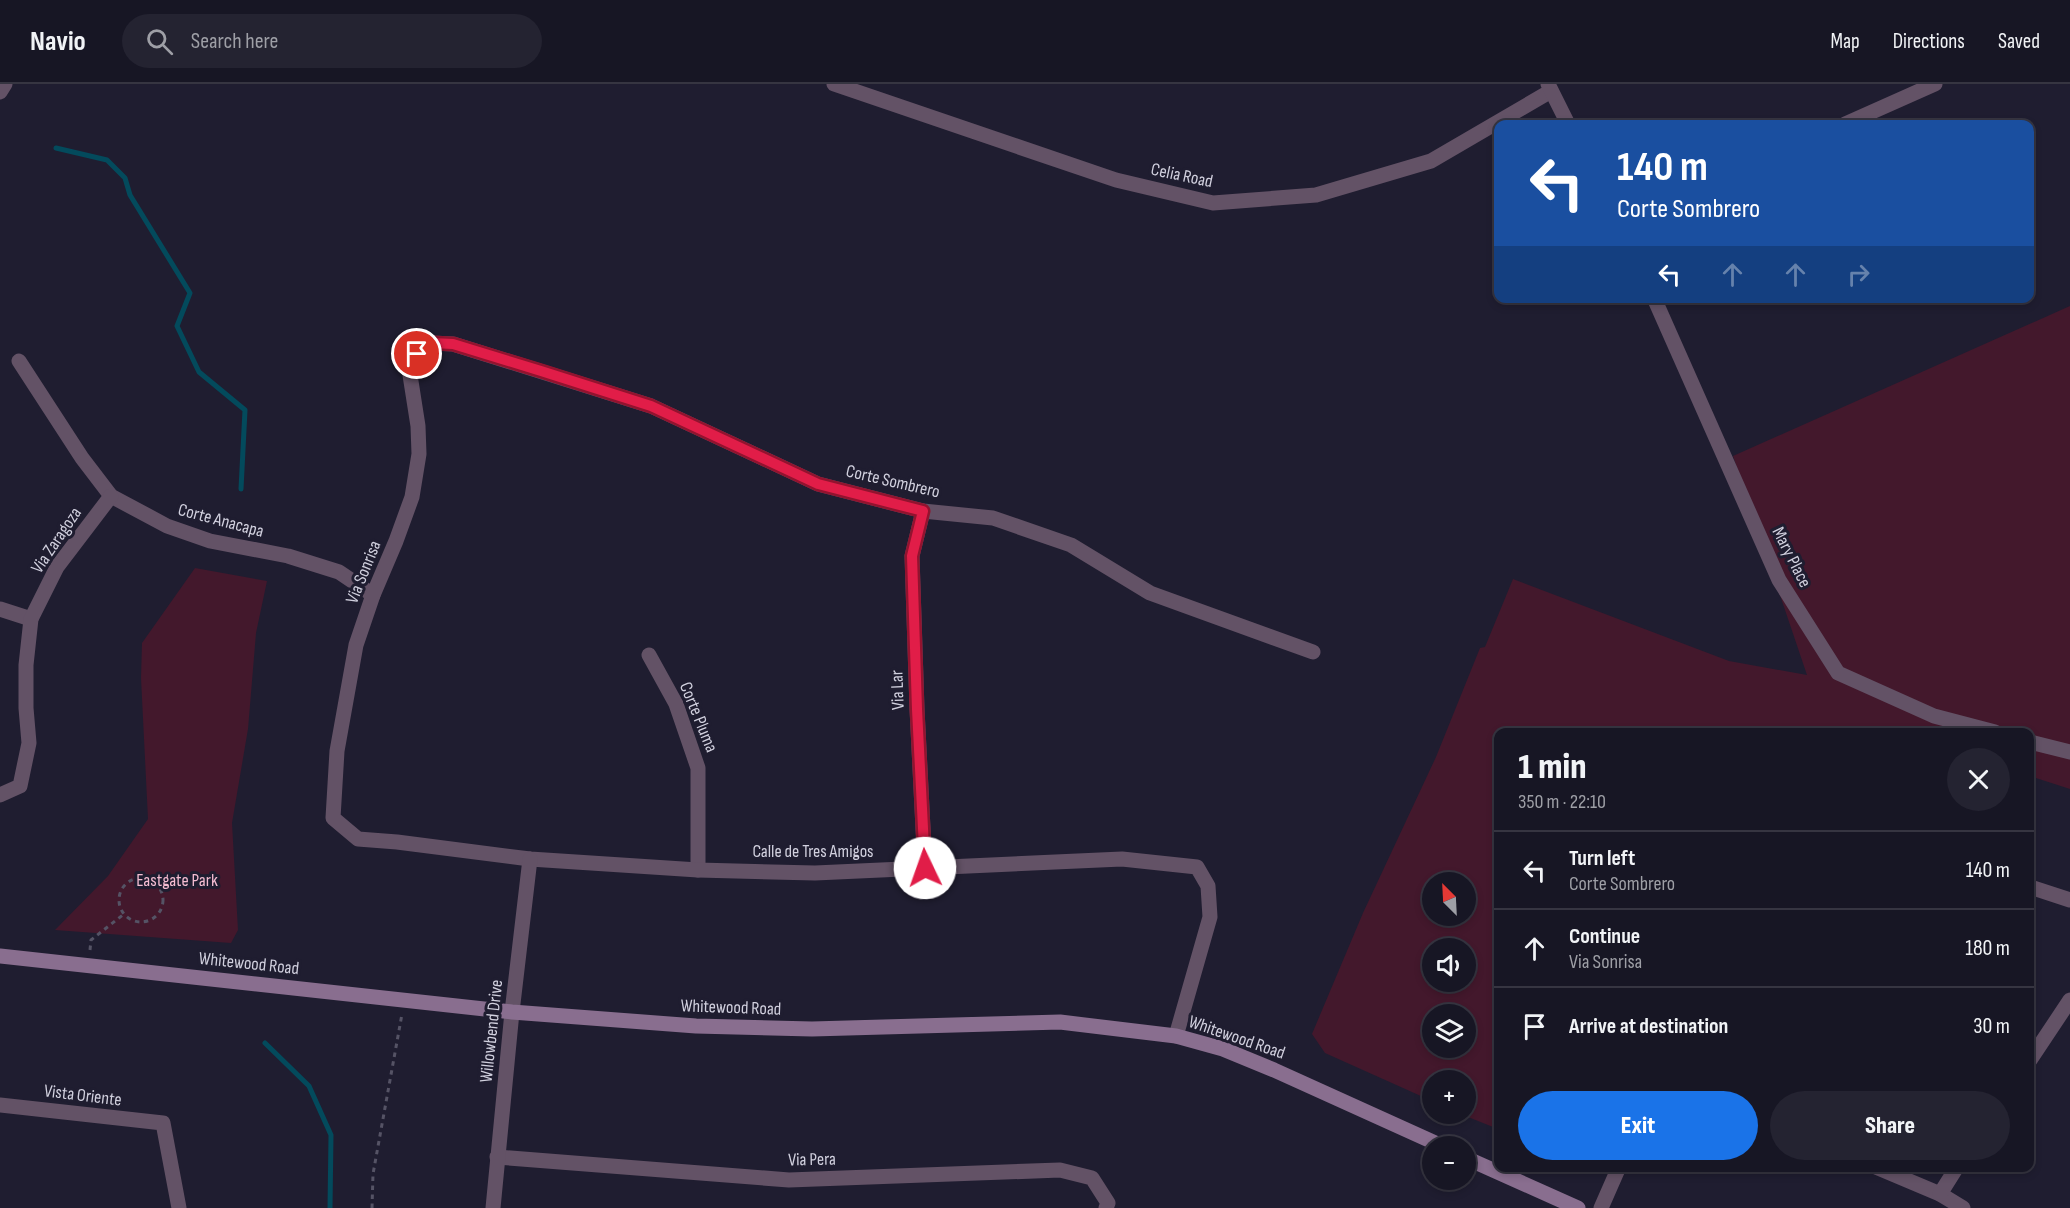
<!DOCTYPE html>
<html lang="en">
<head>
<meta charset="utf-8">
<style>
  :root { --surface:#171624; --page:#242331; --text:#f1f3f6; --muted:#9e9fa6; --line:#363541; --accent:#1a73e8 }
  body { margin:0; font-family:"Sofia Sans Condensed",sans-serif; background:var(--page); color:var(--text); height:100vh; display:flex; flex-direction:column; font-size:22px; white-space:nowrap }
  * { box-sizing:border-box; margin:0 }
  p { font-size:20px; color:var(--muted) }
  .icon { flex:none; width:33px; height:33px; fill:none; stroke:currentColor; stroke-width:2; stroke-linecap:round; stroke-linejoin:round }
  .map { position:relative; flex:1; overflow:hidden }
  .drawer { position:absolute; left:1494px; top:644px; width:540px; height:444px; display:flex; flex-direction:column; background:var(--surface); border-radius:12px; box-shadow:0 3px 9px #0003,0 0 0 2px var(--line) }
  .drawer>* { flex:none }
  .hud { position:absolute; left:1494px; top:36px; width:540px; height:183px; border-radius:12px; box-shadow:0 3px 9px #0003,0 0 0 2px var(--line); background:#1a4fa0; color:#fff; overflow:hidden }
  .needle { width:39px; rotate:336deg }
  .tools { position:absolute; left:1422px; top:788px; display:grid; gap:12px }
  .tools a { display:grid; place-items:center; width:54px; height:54px; border-radius:50%; background:var(--surface); box-shadow:0 3px 9px #0003,0 0 0 2px var(--line); font-size:30px }
  .pin { position:absolute; display:grid; place-items:center; width:51px; height:51px; color:#fff; margin:-26px; border:3px solid #fff; border-radius:50%; box-shadow:0 2px 6px #0007 }
  .me { position:absolute; width:66px; margin:-33px; rotate:357deg; stroke-linejoin:round; filter:drop-shadow(0 0 4px #0008) }
  .turn { display:flex; align-items:center; gap:21px; height:126px; padding:0 24px; font-size:27px }
  .turn .icon { width:78px; height:78px; stroke-width:2.5 }
  .turn b { display:block; font-size:42px; line-height:51px }
  .lanes { display:flex; align-items:center; height:57px; padding:0 24px; background:#0003; justify-content:center; gap:30px; direction:ltr }
  .lanes .off { opacity:.35 }
  .round { display:grid; place-items:center; flex:none; width:63px; height:63px; border-radius:32px; background:var(--page) }
  .head { display:flex; align-items:center; justify-content:space-between; height:102px; padding:0 24px }
  h1 { font-size:36px; font-weight:800; line-height:45px }
  .primary-button { display:flex; gap:12px; margin-top:auto; padding:12px 24px }
  .primary-button a { flex:1; height:69px; border-radius:36px; background:var(--accent); color:#fff; font-size:24px; font-weight:800; line-height:69px; text-align:center }
  .primary-button a+a { background:var(--page); color:var(--text) }
  ul { padding:0; list-style:none }
  li { display:flex; align-items:center; gap:18px; height:78px; padding:0 24px; border-top:2px solid var(--line) }
  li div { flex:1 }
  li b { display:block; font-size:22px }
  li em { font-style:normal }
  header { display:flex; align-items:center; gap:36px; box-sizing:border-box; height:84px; padding:0 30px; background:var(--surface); border-bottom:2px solid var(--line) }
  header strong { font-size:28px }
  nav { display:flex; gap:33px; margin-inline-start:auto; font-size:21px }
  .search { width:420px; height:54px; background:var(--page); display:flex; align-items:center; gap:15px; box-sizing:border-box; padding:0 21px; border-radius:33px; color:var(--muted); font-size:22px }
  .map>svg:first-child { display:block }
</style>
</head>
<body>
<header>
<strong>Navio</strong>
<div class="search"><svg class="icon" aria-label="search" viewBox="0 0 24 24"><circle cx="10" cy="10" r="6"/><path d="M15 15l6 6"/></svg>Search here</div>
<nav><a>Map</a><a>Directions</a><a>Saved</a></nav>
</header>
<div class="map">
<svg width="2070" height="1124" viewBox="0 0 2070 1124">
  <rect width="100%" height="100%" fill="#1f1d30"/>
  <g fill="#43182c" fill-rule="evenodd">
    <path d="M2070,222V705L2030,692V648H1498V1045L1458,1029H1466V996H1432V1017L1325,969L1312,950L1363,829L1436,673L1480,564L1485,563L1513,495L1729,577L1807,591L1733,372ZM1432,798H1466V831H1432ZM1432,864H1466V897H1432ZM1432,930H1466V963H1432Z"/>
    <path d="M195,484L267,497L256,549L248,645L232,739L238,846L231,859L55,846L108,792L148,735L141,594L142,559Z"/>
  </g>
  <g fill="none" stroke-linecap="round" stroke-linejoin="round">
    <g stroke="#034a5c" stroke-width="5">
      <path d="M56,64L107,76L125,94L130,111L190,209L177,242L199,288L245,326L241,405"/>
      <path d="M265,959L309,1002L331,1051L330,1124"/>
    </g>
    <g stroke="#555365" stroke-width="3" stroke-dasharray="4.5 4.5" stroke-linecap="butt">
      <circle cx="141" cy="816" r="22"/>
      <path d="M90,866L91,856L124,830"/>
      <path d="M372,1124L373,1090L402,930"/>
    </g>
    <g stroke="#635266" stroke-width="15">
      <path d="M834,0L1116,96L1213,119L1316,111L1431,77L1551,7"/>
      <path d="M1548,0L1568,40"/>
      <path d="M1845,40L1935,0"/>
      <path d="M1654,214L1779,496L1838,589L1934,632L1995,648"/>
      <path d="M19,277L82,374L111,412L167,442L210,457L288,472L339,488L373,511"/>
      <path d="M923,427L912,472L917,625L925,784"/>
      <path d="M0,525L31,535"/>
      <path d="M649,571L676,620L698,684V786"/>
      <path d="M2030,658L2070,668"/>
      <path d="M0,711L20,702L29,659L26,624V581L31,535L57,483L111,412"/>
      <path d="M2030,803L2070,816"/>
      <path d="M1176,952L1210,833L1208,802L1197,783L1122,775L815,789L698,786L530,775L397,758L358,755L333,734L337,667L356,561L373,511L396,457L412,413L419,370L418,342L410,291L417,270L432,259L453,260L651,322L818,400L923,427L993,434L1071,461L1150,509L1313,568"/>
      <path d="M2030,976L2070,916"/>
      <path d="M0,1021L163,1039L179,1124"/>
      <path d="M497,1073L789,1096L1060,1086L1092,1094L1108,1119L1106,1124"/>
      <path d="M1876,1083L1940,1110L1963,1124"/>
      <path d="M1940,1110L1957,1083"/>
      <path d="M493,1124L512,928L530,775"/>
      <path d="M1601,1124L1619,1083"/>
    </g>
    <path stroke="#635266" stroke-width="15" d="M0,8L5,0"/>
    <g stroke="#896e8f" stroke-width="15">
      <path d="M0,872L512,928L696,942L812,945L1060,938L1176,952L1223,965L1274,986L1442,1062"/>
      <path d="M1466,1074L1578,1124"/>
    </g>
  </g>
  <g fill="none" stroke-linecap="round" stroke-linejoin="round">
    <defs>
      <path id="route" d="M417,270L432,259L453,260L541,287L651,322L818,400L923,427L912,472L917,625L925,784"/>
    </defs>
    <use href="#route" stroke="#92132f" stroke-width="15"/>
    <use href="#route" stroke="#e11d48" stroke-width="10"/>
  </g>
  <g text-anchor="middle" stroke-width="6" stroke-linejoin="round" paint-order="stroke">
    <g font-size="18" fill="#d1d0de" stroke="#1f1d30">
      <text transform="translate(1182 91) rotate(12)" y="6">Celia Road</text>
      <text transform="translate(893 397) rotate(13)" y="6">Corte Sombrero</text>
      <text transform="translate(221 436) rotate(15)" y="6">Corte Anacapa</text>
      <text transform="translate(56 456) rotate(-56)" y="6">Via Zaragoza</text>
      <text transform="translate(1792 473) rotate(63)" y="6">Mary Place</text>
      <text transform="translate(363 488) rotate(-68)" y="6">Via Sonrisa</text>
      <text transform="translate(897 606) rotate(-92)" y="6">Via Lar</text>
      <text transform="translate(699 633) rotate(68)" y="6">Corte Pluma</text>
      <text x="813" y="773">Calle de Tres Amigos</text>
      <text transform="translate(249 879) rotate(6)" y="6">Whitewood Road</text>
      <text transform="translate(731 923) rotate(2)" y="6">Whitewood Road</text>
      <text transform="translate(491 947) rotate(-84)" y="6">Willowbend Drive</text>
      <text transform="translate(1237 953) rotate(19)" y="6">Whitewood Road</text>
      <text transform="translate(83 1011) rotate(7)" y="6">Vista Oriente</text>
      <text transform="translate(812 1075) rotate(-1)" y="6">Via Pera</text>
    </g>
    <g font-size="18" fill="#f4bcd1" stroke="#1f1d30">
      <text x="177" y="802">Eastgate Park</text>
    </g>
  </g>
</svg>
<div class="tools">
<a><svg class="needle" viewBox="-14 -14 28 28"><path d="M0-13l5 13h-10z" fill="#e53935"/><path d="M0 13l5-13h-10z" fill="#9e9fa6"/></svg></a>
<a><svg class="icon" aria-label="sound" viewBox="0 0 24 24"><path d="M4 9h4l5-4v14l-5-4H4zM17 9q2 3 0 6"/></svg></a>
<a><svg class="icon" aria-label="layers" viewBox="0 0 24 24"><path d="M12 4l9 5-9 5-9-5zM3 14l9 5 9-5"/></svg></a>
<a>+</a>
<a>−</a>
</div>
<div class="pin" style="left:417px;top:270px;background:#d93025"><svg class="icon" aria-label="arrive" viewBox="0 0 24 24"><path d="M6 21V4h12l-3 4 3 4H6"/></svg></div>
<svg class="me" style="left:925px;top:784px" viewBox="-20 -20 40 40"><circle r="19" fill="#fff"/><path d="M0-13L10 11 0 6-10 11z" fill="#e11d48"/></svg>
<div class="hud">
<div class="turn"><svg class="icon" aria-label="left" viewBox="0 0 24 24"><path d="M17 20v-9H6M10 6l-5 5 5 5"/></svg><div><b>140 m</b>Corte Sombrero</div></div>
<div class="lanes"><svg class="icon" aria-label="left" viewBox="0 0 24 24"><path d="M17 20v-9H6M10 6l-5 5 5 5"/></svg><svg class="icon off" aria-label="ahead" viewBox="0 0 24 24"><path d="M12 20V5M6 11l6-6 6 6"/></svg><svg class="icon off" aria-label="ahead" viewBox="0 0 24 24"><path d="M12 20V5M6 11l6-6 6 6"/></svg><svg class="icon off" aria-label="right" viewBox="0 0 24 24"><path d="M7 20v-9h11M14 6l5 5-5 5"/></svg></div>
</div>
<section class="drawer">
<div class="head"><div><h1>1 min</h1><p>350 m · 22:10</p></div><a class="round"><svg class="icon" aria-label="close" viewBox="0 0 24 24"><path d="M6 6l12 12M18 6L6 18"/></svg></a></div>
<ul>
<li><svg class="icon" aria-label="left" viewBox="0 0 24 24"><path d="M17 20v-9H6M10 6l-5 5 5 5"/></svg><div><b>Turn left</b><p>Corte Sombrero</p></div><em>140 m</em></li>
<li><svg class="icon" aria-label="ahead" viewBox="0 0 24 24"><path d="M12 20V5M6 11l6-6 6 6"/></svg><div><b>Continue</b><p>Via Sonrisa</p></div><em>180 m</em></li>
<li><svg class="icon" aria-label="arrive" viewBox="0 0 24 24"><path d="M6 21V4h12l-3 4 3 4H6"/></svg><div><b>Arrive at destination</b></div><em>30 m</em></li>
</ul>
<div class="primary-button"><a>Exit</a><a>Share</a></div>
</section>
</div>
</body>
</html>
